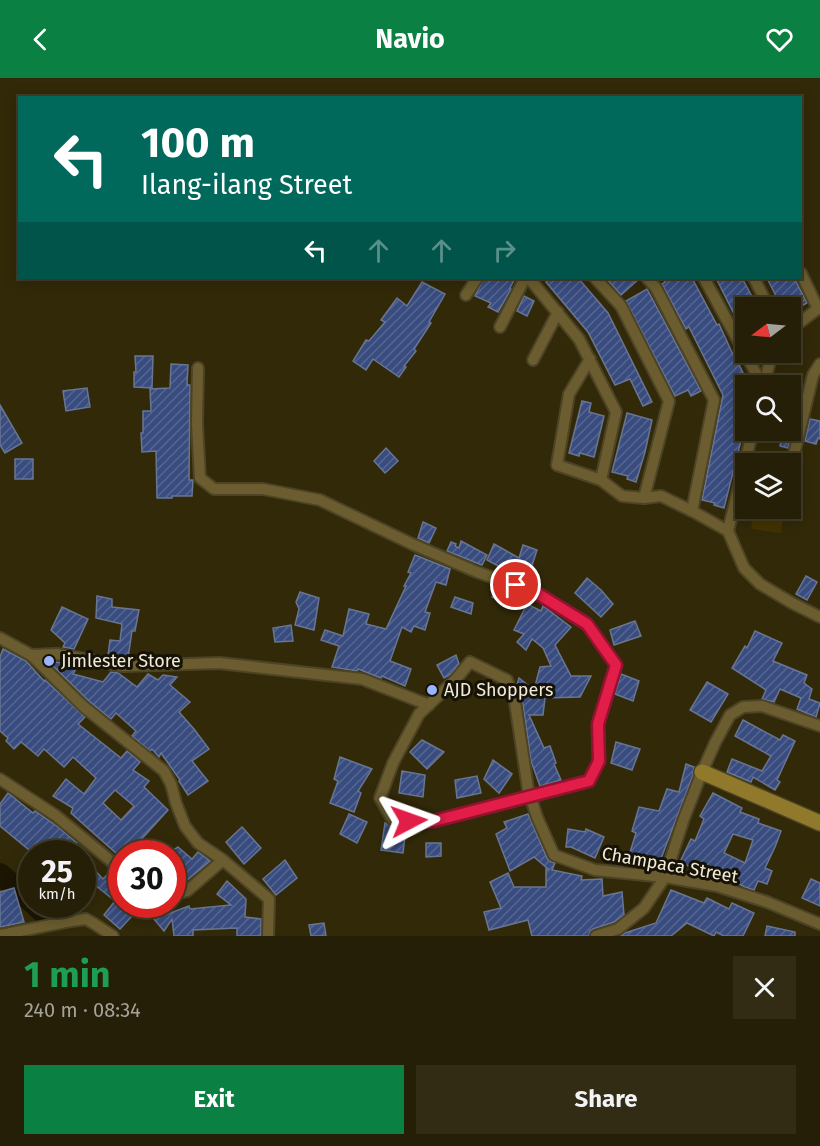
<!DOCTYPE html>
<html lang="en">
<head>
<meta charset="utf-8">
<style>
  :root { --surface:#261f07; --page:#322c15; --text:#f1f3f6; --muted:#a4a29b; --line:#423d28; --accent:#0b8043 }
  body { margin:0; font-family:"Fira Sans",sans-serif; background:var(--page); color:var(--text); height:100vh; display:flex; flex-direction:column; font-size:22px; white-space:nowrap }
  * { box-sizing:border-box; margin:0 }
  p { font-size:20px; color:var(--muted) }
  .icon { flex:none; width:33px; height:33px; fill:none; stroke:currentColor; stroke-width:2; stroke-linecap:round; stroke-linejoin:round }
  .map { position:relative; height:858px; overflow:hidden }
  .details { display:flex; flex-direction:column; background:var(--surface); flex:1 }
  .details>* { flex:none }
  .top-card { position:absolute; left:18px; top:18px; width:784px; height:183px; border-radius:0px; box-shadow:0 3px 15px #0003,0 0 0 2px var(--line); background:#00695c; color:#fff; overflow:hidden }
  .needle { width:39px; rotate:254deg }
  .fabs { position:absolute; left:735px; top:219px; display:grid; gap:12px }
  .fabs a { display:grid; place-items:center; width:66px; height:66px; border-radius:0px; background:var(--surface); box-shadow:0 3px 15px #0003,0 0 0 2px var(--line); font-size:30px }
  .speed { position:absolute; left:18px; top:762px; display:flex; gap:12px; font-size:30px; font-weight:700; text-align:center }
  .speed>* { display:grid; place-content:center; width:78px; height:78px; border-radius:50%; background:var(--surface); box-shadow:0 3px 15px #0003,0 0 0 2px var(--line); line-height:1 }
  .speed small { font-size:15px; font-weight:400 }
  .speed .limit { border:9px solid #d22; background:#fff; color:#111 }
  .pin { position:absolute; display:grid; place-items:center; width:51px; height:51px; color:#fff; margin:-26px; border:3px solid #fff; border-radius:50%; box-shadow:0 2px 6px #0007 }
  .me { position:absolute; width:66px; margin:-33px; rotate:86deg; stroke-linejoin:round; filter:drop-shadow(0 0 4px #0008) }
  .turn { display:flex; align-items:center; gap:21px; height:126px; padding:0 24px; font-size:27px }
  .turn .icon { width:78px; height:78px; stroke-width:2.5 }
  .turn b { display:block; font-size:42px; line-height:51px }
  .lanes { display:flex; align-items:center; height:57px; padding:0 24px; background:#0003; justify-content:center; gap:30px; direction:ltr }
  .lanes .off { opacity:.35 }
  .round { display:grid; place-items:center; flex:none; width:63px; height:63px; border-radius:0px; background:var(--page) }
  .headline { display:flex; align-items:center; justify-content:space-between; height:102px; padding:0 24px }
  h1 { font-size:36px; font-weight:700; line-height:45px; color:#1e9e55 }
  .cta { display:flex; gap:12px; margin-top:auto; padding:12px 24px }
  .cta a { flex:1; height:69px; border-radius:0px; background:var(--accent); color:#fff; font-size:24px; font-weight:700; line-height:69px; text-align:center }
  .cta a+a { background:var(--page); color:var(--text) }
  header { display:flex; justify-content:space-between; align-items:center; height:78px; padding:0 24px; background:var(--accent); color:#fff; font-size:27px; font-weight:700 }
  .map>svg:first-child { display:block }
</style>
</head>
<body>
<header><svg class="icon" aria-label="back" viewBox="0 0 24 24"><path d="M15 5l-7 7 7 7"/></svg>Navio<svg class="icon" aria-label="heart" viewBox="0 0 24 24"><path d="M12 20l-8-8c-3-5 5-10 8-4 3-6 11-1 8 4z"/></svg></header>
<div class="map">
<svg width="820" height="858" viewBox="0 0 820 858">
  <defs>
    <pattern id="building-hatch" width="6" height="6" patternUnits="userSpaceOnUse" patternTransform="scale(1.5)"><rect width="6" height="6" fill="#394c7f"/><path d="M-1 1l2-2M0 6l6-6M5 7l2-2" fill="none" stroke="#566691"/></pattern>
  </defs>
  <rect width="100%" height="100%" fill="#322909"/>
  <path fill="#423400" d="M754,431H784L781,455L751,451Z"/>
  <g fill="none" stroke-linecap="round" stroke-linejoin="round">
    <g stroke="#1b1502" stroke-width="22">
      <path d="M0,796L32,824"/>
      <path d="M34,826L50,841"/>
    </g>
  </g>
  <g fill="url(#building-hatch)" stroke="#697693" stroke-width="1.5" fill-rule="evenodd">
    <path d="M484,200H515L510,210L511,211L498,234L488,229L491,225L475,218Z"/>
    <path d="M551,200H578L608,235L652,324L643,328L630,301L615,307L588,254L546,204Z"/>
    <path d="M606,200H640L621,217Z"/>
    <path d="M663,200H692L717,247L719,246L735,281L739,287L749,307L746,308V343L724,430L714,427L715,425L702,422L723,317L689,249L686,251L662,206L665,204Z"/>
    <path d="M716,200H742L758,230H741L743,235L746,233V260Z"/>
    <path d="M767,200H794L807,225L790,234V230H782Z"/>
    <path d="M422,204L445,216L429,244L431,245L414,271L416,273L404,288L406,289L399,299L373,281L366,292L353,283L366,262L369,263L385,244L381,242L397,220L407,228Z"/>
    <path d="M647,211L701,313L691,318L688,312L675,318L626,223Z"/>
    <path d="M524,218L534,223L527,238L517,233Z"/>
    <path d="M135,278H153L152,310L134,309V294H136Z"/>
    <path d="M171,286L188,287L187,307H190L189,402H193L192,418H172V420H157L156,373L142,374L141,355H143V333H151L150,311L170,310Z"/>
    <path d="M87,310L90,329L66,333L63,313Z"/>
    <path d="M582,323L591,325L589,334L604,338L594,379L580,375L579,378L569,375Z"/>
    <path d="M0,327L22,365L5,375L0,367Z"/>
    <path d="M627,335L652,342L645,374L636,404L627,401L628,398L612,394Z"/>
    <path d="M790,336L796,338L788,370L780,368L784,352H790Z"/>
    <path d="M810,341L820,343V361L818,360L816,366L805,363Z"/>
    <path d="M386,370L398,383L385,395L374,383Z"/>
    <rect x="15" y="381" width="18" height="20"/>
    <path d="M423,444L436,450L429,465L418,460Z"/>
    <path d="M461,463L487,477L482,487L447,473L451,464L456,466L455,468L459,470Z"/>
    <path d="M494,466L519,480L523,467L537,472L528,500L511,495L487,482Z"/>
    <path d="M415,477L450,491L446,507L436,504L425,534L430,535L425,552L414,548L411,554L402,549L390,583L411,591L405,608L382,598L381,600L358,591L357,593L332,589L339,568L321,562L325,552L343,558L349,531L369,536L366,546L386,551L406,508H404L411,495L408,494Z"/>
    <path d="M806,498L817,504L807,522L796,516Z"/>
    <path d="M587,500L601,512L613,526L601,539L575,515Z"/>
    <path d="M496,509L514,516L508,525L492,519Z"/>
    <path d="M300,514L319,520L314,552L295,547L299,531L296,524Z"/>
    <path d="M97,518L112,521V529L139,532L135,553H132L128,580L108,578L110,562L120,563L122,546L96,540Z"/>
    <path d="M455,519L473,525L471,536L451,529Z"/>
    <path d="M527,526L541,533L543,528L571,549L555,567L571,598H591L580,619L545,620L543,637H529L544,670L550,668L556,685L554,686L561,702L540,708L531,683L522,620L517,607L519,600L534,612L540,589L551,588L543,570L532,561L526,572L517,564L524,556L514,552Z"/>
    <path d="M62,529L88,541L74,571L63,569L65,565L51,552Z"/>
    <path d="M635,543L641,558L614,567L610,552Z"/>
    <path d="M291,547L293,563L275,564L273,550Z"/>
    <path d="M755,553L782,565L773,583L807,597L804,605L812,611L809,621L820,625L816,639L797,631L801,620L780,611L774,624L762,621L766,612L732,590L745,568L747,570Z"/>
    <path d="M3,571L26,583L44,603L45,602L85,639L78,646L121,680L127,673L140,684L133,692L149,703L144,709L168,732L138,765L153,776H117L71,735L73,730L53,718L66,701L84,716L96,700L73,679L64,689L44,671L38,678L21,664L14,671L6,663L8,660L0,653V579ZM115,712L134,728L121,742L103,725Z"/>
    <path d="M456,577L459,586L451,596L444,600L437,587Z"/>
    <path d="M55,584L78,587L73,596L103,604L111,594L118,595L137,609L148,596L158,602L163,597L177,599L170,607L190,624L179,634L194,651L209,671L192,683L208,703L188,717L179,703L180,702L161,675L159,679L152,671L150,673L132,658L136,653L116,635L111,641L89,623L53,588Z"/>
    <path d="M621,596L639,603L633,623L615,616Z"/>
    <path d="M707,604L728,616L711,644L690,632Z"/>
    <path d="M743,642L780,662L783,657L795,663L777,702L780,704L775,712L753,699L751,704L727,694L732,681L762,693L771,678L735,658Z"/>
    <path d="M422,662L444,674L427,691L410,674Z"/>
    <path d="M616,664L640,671L632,692L611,685Z"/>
    <path d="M340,679L372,691L358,713L361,715L354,734L330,725L338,703L334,701Z"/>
    <path d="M493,682L512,696L499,715L484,701Z"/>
    <path d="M686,686L694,689L693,697L657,791L626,787L636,755L632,753L639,729L659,733L667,711L679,714Z"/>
    <path d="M402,693L425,697L423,719L399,715Z"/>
    <path d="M477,698L481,715L457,720L455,702Z"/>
    <path d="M8,715L33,735L35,733L58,749L77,765L67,776H34L0,748V726Z"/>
    <path d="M713,715L742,730L740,734L759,741L758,745L781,753L775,769L765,790L772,793L767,806L758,803L754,812L745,809L704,788L701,794L680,784L691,761L695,763L704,741L700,738ZM733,756L753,762L745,785L724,775Z"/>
    <path d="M349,736L367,744L357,765L340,756Z"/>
    <path d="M528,736L547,780L549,783L555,785L552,792L582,798L581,802L602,801L603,818L622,814L624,837L614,844L593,851L590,853L589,858H532L528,842L489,852L484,834L501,830L490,804L508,795L514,809H546V791H548L534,779L510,793L496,756L507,750L504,744Z"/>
    <path d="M385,745L391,748L406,750L403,775L381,772Z"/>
    <path d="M242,749L261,770L244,786L226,764Z"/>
    <path d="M568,751L585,754L586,751L604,759L595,780L571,769H566Z"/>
    <path d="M426,765H441V778L426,779Z"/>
    <path d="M178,769L192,781L198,774L210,783L181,807L175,809L172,799L180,792L172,785V773Z"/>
    <path d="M285,782L297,800L276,817L263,801Z"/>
    <path d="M89,786L103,801L110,794L122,805V826H143L120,851L104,837L115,823L95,807L89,815L82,810V793Z"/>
    <path d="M32,788V819H30L20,792Z"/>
    <path d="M811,801L820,805V828L802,820Z"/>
    <path d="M227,803L246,821L245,839L261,841V858H237V850L193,852V858H174L172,841L164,853L154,841L189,828L190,831L231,827L217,816Z"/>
    <path d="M14,810L24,844L0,849V814Z"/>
    <path d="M671,812L704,825L707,820L729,831L732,825L754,835L743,858H724L716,854L714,858L687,845L671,858H621L625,855L656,845Z"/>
    <path d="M324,845L326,858H311L309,847Z"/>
    <path d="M767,848L795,854V858H765Z"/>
  </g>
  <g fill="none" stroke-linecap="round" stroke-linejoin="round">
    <defs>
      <g id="street">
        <path d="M801,195L818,231"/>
        <path d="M529,200L579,261L616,334L601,402"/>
        <path d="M595,200L621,228L669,323L644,420"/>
        <path d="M647,200L656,210L714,322L692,433"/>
        <path d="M704,200L763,308"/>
        <path d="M754,200L769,230"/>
        <path d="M466,217L477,200"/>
        <path d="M500,249L525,200"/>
        <path d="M790,252L820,229"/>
        <path d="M590,281L569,316L557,387L601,402L622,418L644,420L661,418L692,433L728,453L744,490L760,506L792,525L820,539"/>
        <path d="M533,282L558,234"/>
        <path d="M198,290L197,346L200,400L214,411H263L320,422L412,466L477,494L535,514L587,546L616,587L598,646L599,683L589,703L434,743H409L392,741L380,720L393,685L419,636L456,601L470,584L507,602L515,624L528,711L537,739L554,777L595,792L665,799L717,808L767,824L820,846"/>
        <path d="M764,308L772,274"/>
        <path d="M791,389L813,297L820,286"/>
        <path d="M790,417H792"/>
        <path d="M728,453L753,352"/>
        <path d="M0,560L31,577L84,629L164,693L171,706L176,725L185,748L198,765L223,782L269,821L268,858"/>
        <path d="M31,577L57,576L123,588L219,585L362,601L429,627"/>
        <path d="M0,701L55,737L122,792"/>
        <path d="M172,817L187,813L223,782"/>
        <path d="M0,857L71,843L86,841L93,845L113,858"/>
        <path d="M596,858L618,851L644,830L665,799L683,743L702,694L715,665L730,637L743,629L762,628L820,648"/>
      </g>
      <path id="secondary" d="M702,694L820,745"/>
    </defs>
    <use href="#street" stroke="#4d4426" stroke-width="14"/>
    <use href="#secondary" stroke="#4d4426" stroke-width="18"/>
    <use href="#street" stroke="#6b5d2f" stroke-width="10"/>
    <use href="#secondary" stroke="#90792a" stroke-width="15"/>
  </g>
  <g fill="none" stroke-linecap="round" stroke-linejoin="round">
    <defs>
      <path id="route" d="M409,743H434L589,703L599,683L598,646L616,587L587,546L535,514L516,507"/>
    </defs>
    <use href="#route" stroke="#92132f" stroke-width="15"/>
    <use href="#route" stroke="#e11d48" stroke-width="10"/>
  </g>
  <g fill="#99b5fd" stroke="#161206" stroke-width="2">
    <circle cx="49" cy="583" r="6"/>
    <circle cx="432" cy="612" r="6"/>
  </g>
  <g text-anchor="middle" stroke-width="6" stroke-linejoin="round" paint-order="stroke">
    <g font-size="18" fill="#f0ebd9" stroke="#161206" text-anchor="start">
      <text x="61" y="589">Jimlester Store</text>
      <text x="444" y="618">AJD Shoppers</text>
    </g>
    <g font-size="18" fill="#f0ebd9" stroke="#161206">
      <text transform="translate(670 787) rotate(10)" y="6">Champaca Street</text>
    </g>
  </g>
</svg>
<div class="fabs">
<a><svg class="needle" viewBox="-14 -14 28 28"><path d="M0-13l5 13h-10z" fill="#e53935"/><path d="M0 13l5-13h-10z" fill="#a4a29b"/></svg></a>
<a><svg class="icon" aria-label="search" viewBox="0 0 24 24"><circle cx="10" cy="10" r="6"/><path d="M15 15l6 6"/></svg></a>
<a><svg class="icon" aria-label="layers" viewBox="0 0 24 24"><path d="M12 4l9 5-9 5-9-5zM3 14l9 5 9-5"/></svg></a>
</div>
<div class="speed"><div>25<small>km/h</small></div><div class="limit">30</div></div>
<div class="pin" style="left:516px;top:507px;background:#d93025"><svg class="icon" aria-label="arrive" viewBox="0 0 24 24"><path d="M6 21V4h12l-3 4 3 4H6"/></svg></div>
<svg class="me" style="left:409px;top:743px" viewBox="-20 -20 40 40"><path d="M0-17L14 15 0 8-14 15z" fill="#e11d48" stroke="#fff" stroke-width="4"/></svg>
<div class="top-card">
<div class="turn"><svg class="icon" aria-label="left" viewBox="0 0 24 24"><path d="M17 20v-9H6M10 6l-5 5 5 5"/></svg><div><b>100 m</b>Ilang-ilang Street</div></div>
<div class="lanes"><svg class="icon" aria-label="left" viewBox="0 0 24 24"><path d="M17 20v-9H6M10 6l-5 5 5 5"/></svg><svg class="icon off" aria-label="ahead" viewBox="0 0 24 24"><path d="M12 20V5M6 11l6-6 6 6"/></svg><svg class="icon off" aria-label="ahead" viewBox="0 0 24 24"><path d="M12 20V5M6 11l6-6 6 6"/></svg><svg class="icon off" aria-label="right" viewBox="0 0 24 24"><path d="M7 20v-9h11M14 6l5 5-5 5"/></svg></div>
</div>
</div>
<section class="details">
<div class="headline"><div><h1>1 min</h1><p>240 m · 08:34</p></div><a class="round"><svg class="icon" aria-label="close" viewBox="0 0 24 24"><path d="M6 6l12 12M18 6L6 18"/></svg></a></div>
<div class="cta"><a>Exit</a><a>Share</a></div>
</section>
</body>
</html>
